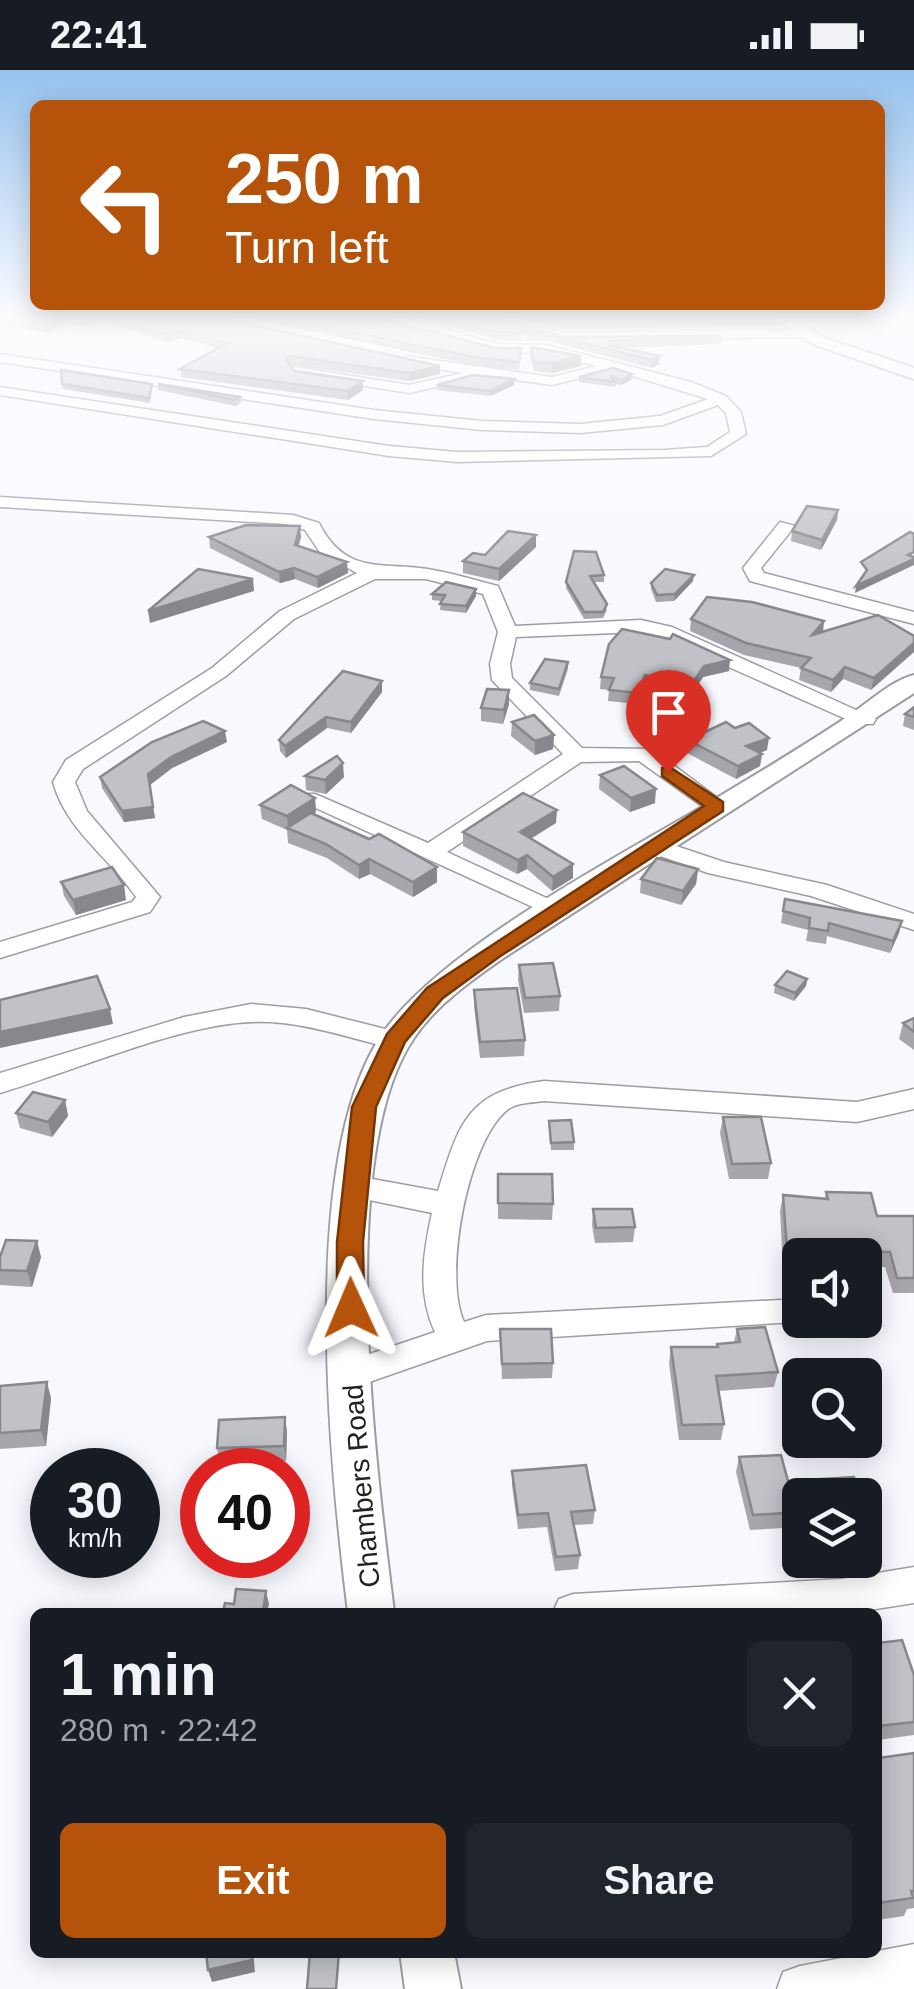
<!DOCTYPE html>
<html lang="en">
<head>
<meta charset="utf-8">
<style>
  :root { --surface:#171b24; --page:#20242c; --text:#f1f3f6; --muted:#9ea1a6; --accent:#b45309 }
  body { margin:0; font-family:Helvetica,sans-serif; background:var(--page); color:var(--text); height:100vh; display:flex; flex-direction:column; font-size:38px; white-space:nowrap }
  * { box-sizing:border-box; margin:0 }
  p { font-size:32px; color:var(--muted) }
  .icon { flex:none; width:55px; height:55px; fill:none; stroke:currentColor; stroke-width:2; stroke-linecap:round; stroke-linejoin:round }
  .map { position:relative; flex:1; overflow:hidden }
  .sheet { position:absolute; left:30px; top:1538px; width:852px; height:350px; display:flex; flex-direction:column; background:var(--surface); border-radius:15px; box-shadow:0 5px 25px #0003 }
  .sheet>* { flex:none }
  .top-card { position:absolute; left:30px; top:30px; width:855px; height:210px; border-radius:15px; box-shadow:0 5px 25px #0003; background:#b45309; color:#fff; overflow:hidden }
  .controls { position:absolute; left:782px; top:1168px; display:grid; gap:20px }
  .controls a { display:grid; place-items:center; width:100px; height:100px; border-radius:15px; background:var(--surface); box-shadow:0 5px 25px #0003; font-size:50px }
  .speed { position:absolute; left:30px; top:1378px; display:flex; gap:20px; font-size:50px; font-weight:700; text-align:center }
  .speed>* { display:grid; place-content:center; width:130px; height:130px; border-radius:50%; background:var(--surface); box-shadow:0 5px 25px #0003; line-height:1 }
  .speed small { font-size:25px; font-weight:400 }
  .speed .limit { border:15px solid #d22; background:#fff; color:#111 }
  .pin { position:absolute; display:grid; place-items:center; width:85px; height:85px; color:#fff; margin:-102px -42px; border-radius:50% 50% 50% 0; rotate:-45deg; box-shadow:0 0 10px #0007 }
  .pin .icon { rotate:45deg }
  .me { position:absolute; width:110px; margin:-55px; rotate:359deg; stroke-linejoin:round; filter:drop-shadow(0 0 8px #0008) }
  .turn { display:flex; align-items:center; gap:35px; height:210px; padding:0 30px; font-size:45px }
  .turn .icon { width:130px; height:130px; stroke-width:2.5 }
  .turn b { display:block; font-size:70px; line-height:85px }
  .round { display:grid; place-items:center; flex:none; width:105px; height:105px; border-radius:15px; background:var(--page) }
  .summary { display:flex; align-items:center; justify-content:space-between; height:170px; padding:0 30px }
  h1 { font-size:60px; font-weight:700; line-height:75px }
  .cta { display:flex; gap:20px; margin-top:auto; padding:20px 30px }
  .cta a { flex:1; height:115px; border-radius:15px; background:var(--accent); color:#fff; font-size:40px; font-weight:700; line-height:115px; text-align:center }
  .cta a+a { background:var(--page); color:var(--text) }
  .status { display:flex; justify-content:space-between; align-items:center; height:70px; padding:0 50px; background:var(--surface); direction:ltr }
  .status svg { height:28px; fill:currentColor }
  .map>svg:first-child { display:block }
</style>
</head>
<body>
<div class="status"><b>22:41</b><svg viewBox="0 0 49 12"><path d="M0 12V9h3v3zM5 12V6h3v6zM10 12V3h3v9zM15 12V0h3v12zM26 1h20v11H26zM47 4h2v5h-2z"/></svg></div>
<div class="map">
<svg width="914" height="1919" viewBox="0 0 914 1919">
  <rect width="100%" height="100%" fill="#f8f8ff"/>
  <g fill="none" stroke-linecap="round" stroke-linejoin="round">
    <defs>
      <g id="minor">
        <path d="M354,248L414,250L497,274L547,275L691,312L726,326L741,342L746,364L711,386L457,392L389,386L0,325V317L389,376L457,382L664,380L707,377L730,362L726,343L718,335L663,355L580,363L482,360L374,349L0,292V284L374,340L482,351L580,354L660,346L708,329L613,300L552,315L473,304L472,309L409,323L290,304L295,297L409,315L463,303L401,293L406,286L552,307L596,296L547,283L496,282L413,258Z"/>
        <path d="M474,248H496L565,263L802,259L809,263L802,267L565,271Z"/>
        <path d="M0,427L293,445L319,453C345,505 381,492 428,499C451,503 475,510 498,516L515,556L641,550L672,557L876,649L873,654H857L659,566L641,562L516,567L510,594L512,608L582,678L652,679L728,736L717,743L709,741L639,691L581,692L447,782L568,838L564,843H546L296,729L299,724H315L428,773L563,684L492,610L490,594L498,562L483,524L426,509H375L294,549L226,606L83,699L75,712L87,741L160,827L150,842L0,888V872L132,832L136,827C109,787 66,760 53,712L66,690L212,598L280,541L357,503L321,484L305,460L286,454L0,437Z"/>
        <path d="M780,452L795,456L761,498L764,503L914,542V554L750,511L743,498Z"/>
        <path d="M652,768L724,792L827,815L914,844V860L811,826L708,803L644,780L640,775Z"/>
        <path d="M251,934L306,939L405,964L409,970L395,979C349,968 300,950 252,952C180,954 72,1002 0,1023V1003L184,947Z"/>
        <path d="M544,1011L857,1032L914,1019V1039L857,1052L544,1031C532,1033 517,1032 507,1040C467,1073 443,1206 464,1252L486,1245L800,1229V1250L812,1251L487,1271L352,1318L340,1314L335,1304L340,1294L435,1262C417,1224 423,1183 432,1143L345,1125L341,1117L345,1109L356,1106L438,1121C459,1052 468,1021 544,1011Z"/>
        <path d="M914,1497V1533L857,1542H553L559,1529L573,1524L841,1509Z"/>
        <path d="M914,1874V1919H777L783,1902L800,1896Z"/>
      </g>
      <g id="tertiary">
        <path d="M775,248H792L825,268L914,298V309L813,274Z"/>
        <path d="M914,605V623L505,887C472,910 436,935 414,968C334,1085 377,1403 394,1542H348C330,1397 296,1075 388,956C449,877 601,796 690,744C742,713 794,682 844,649C866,635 890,611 914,605Z"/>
        <path d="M400,1882H454L461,1919H405Z"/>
      </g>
    </defs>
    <use href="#minor" stroke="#9d9da3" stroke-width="3"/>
    <use href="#tertiary" stroke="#9d9da3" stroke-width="4"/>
    <use href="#minor" fill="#fff" fill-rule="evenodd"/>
    <use href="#tertiary" fill="#fff" fill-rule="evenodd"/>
  </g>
  <g fill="#a6a6ac">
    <path d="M0,248H221L440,296V304L409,311L290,295L294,301L363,311V320L348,330L181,307L180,299L218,278L180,268L167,272L99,250L88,257L66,254L50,263L0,256Z"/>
    <path d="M246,248H378L521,286L519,300L474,295Z"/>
    <path d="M419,248H495L524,257L523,271L498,270Z"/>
    <path d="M512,248H780V256L565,259Z"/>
    <path d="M526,257L565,267L722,266L721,274L624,278L659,294L652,298L548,271H527Z"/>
    <path d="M531,277L581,296L552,303L534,301L530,286Z"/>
    <path d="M61,300L152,319L150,333L63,319Z"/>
    <path d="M632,304L631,310L621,315L616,314V317L579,312V307Z"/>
    <path d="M158,314L240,327L241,332L236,336L158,320Z"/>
    <path d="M437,315H514L490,326L437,320Z"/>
    <path d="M838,440L837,450L821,480L791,471L792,461Z"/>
    <path d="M209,467H301L298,476L348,503L318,518L295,509L280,513L210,478Z"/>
    <path d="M536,477L499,511L463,503V491L485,485Z"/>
    <path d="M574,481L604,505V512H594L607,540L603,548L584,549L566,518Z"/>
    <path d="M693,511L674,531L656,532L651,519V513Z"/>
    <path d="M476,519V526L466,543L440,540L441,531L432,530V524Z"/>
    <path d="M691,549L823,562L914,566L871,620L843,609L831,622L799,610L801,598L744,585L690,561Z"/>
    <path d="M568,592V599L559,626L530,620V613Z"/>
    <path d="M343,601L382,622L351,663L327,658L286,688L280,681L279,670Z"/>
    <path d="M729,601L703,607L690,627L644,617L637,634L608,631L609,620L600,619L601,607Z"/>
    <path d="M509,620V634L503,654L481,651V638Z"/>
    <path d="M914,637V660L903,656L905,644Z"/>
    <path d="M512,652L554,665L553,679L535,685L511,666Z"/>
    <path d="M735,658L767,680L760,683L762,684L760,696L736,709L687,683L688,670Z"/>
    <path d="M227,672L172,698L150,715L155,748L124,752L102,718L100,707Z"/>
    <path d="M600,705L655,733L630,742L599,719Z"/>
    <path d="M305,706L344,707L326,724L306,720Z"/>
    <path d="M315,728L316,742L313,744L437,812L413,827L370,804L359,809L327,788L288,773L287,760L262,749L260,735Z"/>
    <path d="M556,753L531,769L573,794V808L552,821L527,799L517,804L463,776V762Z"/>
    <path d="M698,799L696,814L681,835L640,823L641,809Z"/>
    <path d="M61,812L126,830L76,845L64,826Z"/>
    <path d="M785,829L902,851L899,863L890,883L827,866L826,874L806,871L808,860L781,853Z"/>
    <path d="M519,895L560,926L559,941L524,943L518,910Z"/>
    <path d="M807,909L806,916L794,931L774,923L775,915Z"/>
    <path d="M474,920L525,970L524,986L480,988L474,936Z"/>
    <path d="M914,948V980L899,969L903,953Z"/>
    <path d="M65,1030L68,1046L52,1067L20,1058L16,1043Z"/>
    <path d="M723,1047L771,1093L768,1109H729L720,1063Z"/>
    <path d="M549,1051L574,1072V1080H551Z"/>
    <path d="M498,1104L553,1134L552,1150L498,1149Z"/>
    <path d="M826,1122L877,1146H914V1223H893L885,1197H865V1185H800V1196H783L780,1141L783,1125L825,1129Z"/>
    <path d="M593,1139L635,1157L633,1172L595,1173L592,1155Z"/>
    <path d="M0,1187H41L32,1217L0,1215Z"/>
    <path d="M500,1259L553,1293L552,1308L502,1309Z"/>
    <path d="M737,1259L778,1302L774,1317L718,1321L724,1354L721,1370H679L669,1293L671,1277H716L717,1274L734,1272Z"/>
    <path d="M0,1316L51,1328L46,1376L0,1379Z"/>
    <path d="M285,1347L287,1362L286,1391L220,1393L217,1378Z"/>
    <path d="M739,1387L788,1411L800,1425V1457L750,1460L736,1402Z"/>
    <path d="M512,1401L595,1440L593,1454L574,1455L580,1485L578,1499L555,1501L547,1457L518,1459L512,1415Z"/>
    <path d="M878,1573L914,1605V1665L878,1670Z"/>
    <path d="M914,1683V1838L907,1839L904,1846L878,1850V1688Z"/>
  </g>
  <g fill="#87878c">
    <path d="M63,248H65L66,254L50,263L49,255Z"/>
    <path d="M89,248H99V250L88,257L87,249Z"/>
    <path d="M179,261L180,268L167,272L166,264Z"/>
    <path d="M581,286V296L552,303V293Z"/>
    <path d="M660,286L659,294L652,298V290Z"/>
    <path d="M440,296V304L409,311V303Z"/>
    <path d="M632,304L631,310L621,315L622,310Z"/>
    <path d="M514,309V315L490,326V321Z"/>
    <path d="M363,311V320L348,330L347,321Z"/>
    <path d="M838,440L837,450L821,480L822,470Z"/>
    <path d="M300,456L301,467L296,486L295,475Z"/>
    <path d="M536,465V477L499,511V499Z"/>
    <path d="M914,489V495L855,523L856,516Z"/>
    <path d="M347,492L348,503L318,518L317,507Z"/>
    <path d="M294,498L295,509L280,513L279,502Z"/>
    <path d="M694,505L693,511L674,531L675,524Z"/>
    <path d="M253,509L254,521L150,553L148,541Z"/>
    <path d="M476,519V526L466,543V536Z"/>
    <path d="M824,551L823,563L812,565Z"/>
    <path d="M914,573V582L871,620L874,608Z"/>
    <path d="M730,590L729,601L703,607L690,627L691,615L704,596Z"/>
    <path d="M845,597L843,609L831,622L833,610Z"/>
    <path d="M645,605L644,617L637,634L638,623Z"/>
    <path d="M382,611V622L351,663V652Z"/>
    <path d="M509,620V634L503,654L504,640Z"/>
    <path d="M326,647L327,658L286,688L285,676Z"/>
    <path d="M225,661L227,672L172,698L150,715L148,704L171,687Z"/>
    <path d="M554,665L553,679L535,685V671Z"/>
    <path d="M769,668L767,680L744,688L746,676Z"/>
    <path d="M762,684L760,696L736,709L738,696Z"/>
    <path d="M343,693L344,707L326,724L325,710Z"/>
    <path d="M656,719L655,733L630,742L631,728Z"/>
    <path d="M315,728L316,742L290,760L288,759L287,746Z"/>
    <path d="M153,737L155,748L124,752L122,741Z"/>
    <path d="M557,740L556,753L519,775L520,762Z"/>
    <path d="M527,785V799L517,804L518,790Z"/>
    <path d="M369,789L370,804L359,809V795Z"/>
    <path d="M573,794V808L552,821L553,807Z"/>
    <path d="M437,797V812L413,827V812Z"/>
    <path d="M698,799L696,814L681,835L683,821Z"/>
    <path d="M124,815L126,830L76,845L73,830Z"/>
    <path d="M902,851L899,863L890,883L893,871Z"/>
    <path d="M807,909L806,916L794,931L795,923Z"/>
    <path d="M110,939L113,954L0,978V962Z"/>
    <path d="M65,1030L68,1046L52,1067L48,1052Z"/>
    <path d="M37,1171L41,1187L32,1217L27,1201Z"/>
    <path d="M47,1312L51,1328L46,1376L41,1360Z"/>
    <path d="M285,1347L287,1362L286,1391L284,1376Z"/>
    <path d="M266,1521L269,1534L267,1542H263Z"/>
    <path d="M253,1882L255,1902L212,1912L208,1900Z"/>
  </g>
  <g fill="#c1c1c8" stroke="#87878c" stroke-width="2.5">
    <path d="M0,248H63L49,255L0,249Z"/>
    <path d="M114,248H221L440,296L409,303L290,286L286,289L294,301L363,311L347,321L180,299L227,273L179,261L166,264Z"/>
    <path d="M282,248H378L495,278H521L519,292L474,287Z"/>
    <path d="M445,248H495L524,257L523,263L498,262Z"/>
    <path d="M547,248H780L566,252Z"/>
    <path d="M526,257L565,267L722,266L608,271V275L660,286L652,290L548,264L527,263Z"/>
    <path d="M531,277L581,286L552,293L534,292Z"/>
    <path d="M613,298L632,304L622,310L610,306L616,312L579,307Z"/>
    <path d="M61,300L152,314L149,328L62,314Z"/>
    <path d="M473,305L514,309L490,321L437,315Z"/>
    <path d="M158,314L240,327L235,330Z"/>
    <path d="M807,436L838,440L822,470L792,461Z"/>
    <path d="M246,455L300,456L295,475L347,492L317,507L294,498L279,502L209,467Z"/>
    <path d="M508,461L536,465L499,499L463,491L473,483L485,485Z"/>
    <path d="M910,462L914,464V482L908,485L914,487V489L856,516L867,500L861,492Z"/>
    <path d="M574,481L596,482L604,505L590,506L607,534L603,542H584L566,512Z"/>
    <path d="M198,499L253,509L148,541Z"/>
    <path d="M665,499L694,505L675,524L657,525L651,513Z"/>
    <path d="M446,512L476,519L466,536L440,534L445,525L432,524Z"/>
    <path d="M707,527L752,532L824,551L812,565L878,545L914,566V573L874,608L845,597L833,610L801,598L811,588L746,573L691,549Z"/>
    <path d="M622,559L670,569L673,564L730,590L704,596L691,615L645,605L638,623L609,620L614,608L601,607L609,574Z"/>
    <path d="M545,589L568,592L559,619L530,613Z"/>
    <path d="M343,601L382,611L351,652L326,647L285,676L279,670Z"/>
    <path d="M487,619L509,620L504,640L481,638Z"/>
    <path d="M914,637V647L905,644Z"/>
    <path d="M534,645L554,665L535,671L512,652Z"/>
    <path d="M203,651L225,661L171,687L148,704L153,737L122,741L100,707L152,672Z"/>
    <path d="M726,652L735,658L749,653L769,668L746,676L762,684L738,696L688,670Z"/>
    <path d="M337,686L343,693L325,710L305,706Z"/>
    <path d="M624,696L656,719L631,728L600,705Z"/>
    <path d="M291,715L315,728L287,746L260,735Z"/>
    <path d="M523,723L557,740L520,762L573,794L553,807L527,785L518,790L463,762Z"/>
    <path d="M311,743L369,769L379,764L437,797L413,812L369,789L359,795L326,774L287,758Z"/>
    <path d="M657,788L698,799L683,821L641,809Z"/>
    <path d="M112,797L124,815L73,830L61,812Z"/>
    <path d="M785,829L902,851L893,871L829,853L828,861L809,858L810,848L783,841Z"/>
    <path d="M553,893L560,926L525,928L519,895Z"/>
    <path d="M787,901L807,909L795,923L775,915Z"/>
    <path d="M97,906L110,939L0,962V930Z"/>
    <path d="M517,918L525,970L480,972L474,920Z"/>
    <path d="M914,948V962L903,953Z"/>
    <path d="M33,1022L65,1030L48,1052L16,1043Z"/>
    <path d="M723,1047H761L771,1093L732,1094Z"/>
    <path d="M571,1050L574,1072L551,1073L549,1051Z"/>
    <path d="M498,1104H552L553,1134L498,1133Z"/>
    <path d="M826,1122L871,1123L877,1146H914V1208H897L890,1182L787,1180L783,1125L828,1129Z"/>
    <path d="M593,1139H632L635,1157L596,1158Z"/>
    <path d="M6,1170L37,1171L27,1201L0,1200V1187Z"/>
    <path d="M765,1257L778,1302L716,1306L724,1354L682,1355L671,1277H718L717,1274L740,1272L737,1259Z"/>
    <path d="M500,1259H551L553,1293L502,1294Z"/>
    <path d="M47,1312L41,1360L0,1363V1316Z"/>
    <path d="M285,1347L284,1376L217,1378L219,1350Z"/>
    <path d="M781,1385L788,1411L854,1407L859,1425H800V1442L753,1445L739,1387Z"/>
    <path d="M586,1395L595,1440L571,1442L580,1485L556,1487L548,1443L518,1445L512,1401Z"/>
    <path d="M236,1519L266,1521L263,1542H223L225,1533L234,1534Z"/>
    <path d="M902,1570L914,1605V1652L878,1656V1573Z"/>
    <path d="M914,1683V1821H911L913,1828L878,1833V1688Z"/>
    <path d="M206,1882H251L252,1890L208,1900Z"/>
    <path d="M310,1882H339L336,1919H307Z"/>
  </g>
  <linearGradient id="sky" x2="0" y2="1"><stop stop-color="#95c2ed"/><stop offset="0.48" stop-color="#fcfcff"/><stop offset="1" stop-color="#fcfcff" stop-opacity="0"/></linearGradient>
  <rect width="914" height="516" fill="url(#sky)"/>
  <path fill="#b45309" stroke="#753606" stroke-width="2.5" d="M668,696L723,732V741L499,887L443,928L405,972L376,1037L363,1172L364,1238L360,1246H341L337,1238V1172L352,1037L387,964L427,918L704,736L662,706V698Z"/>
  <g text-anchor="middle" stroke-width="9" stroke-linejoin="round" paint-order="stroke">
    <g font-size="28" fill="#222225" stroke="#fff">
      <text transform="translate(361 1416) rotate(-95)" y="10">Chambers Road</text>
    </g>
  </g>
</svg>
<div class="controls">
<a><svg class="icon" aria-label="sound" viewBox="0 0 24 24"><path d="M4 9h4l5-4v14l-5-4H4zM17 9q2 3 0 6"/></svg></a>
<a><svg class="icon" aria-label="search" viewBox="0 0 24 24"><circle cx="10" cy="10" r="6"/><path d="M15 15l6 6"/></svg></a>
<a><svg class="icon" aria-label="layers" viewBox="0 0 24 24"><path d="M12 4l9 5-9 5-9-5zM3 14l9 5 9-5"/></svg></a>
</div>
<div class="speed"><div>30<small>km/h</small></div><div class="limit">40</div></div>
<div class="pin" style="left:668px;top:702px;background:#d93025"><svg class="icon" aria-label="arrive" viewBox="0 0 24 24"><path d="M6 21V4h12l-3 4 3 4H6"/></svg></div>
<svg class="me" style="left:351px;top:1238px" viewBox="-20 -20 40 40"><path d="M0-17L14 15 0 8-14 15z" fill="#b45309" stroke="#fff" stroke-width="4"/></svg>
<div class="top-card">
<div class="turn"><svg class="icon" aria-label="left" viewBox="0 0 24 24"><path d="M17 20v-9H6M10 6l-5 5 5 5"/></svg><div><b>250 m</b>Turn left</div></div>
</div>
<section class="sheet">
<div class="summary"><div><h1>1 min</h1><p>280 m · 22:42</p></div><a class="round"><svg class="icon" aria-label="close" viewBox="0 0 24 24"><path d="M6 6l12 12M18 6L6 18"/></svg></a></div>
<div class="cta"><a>Exit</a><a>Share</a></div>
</section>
</div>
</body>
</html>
